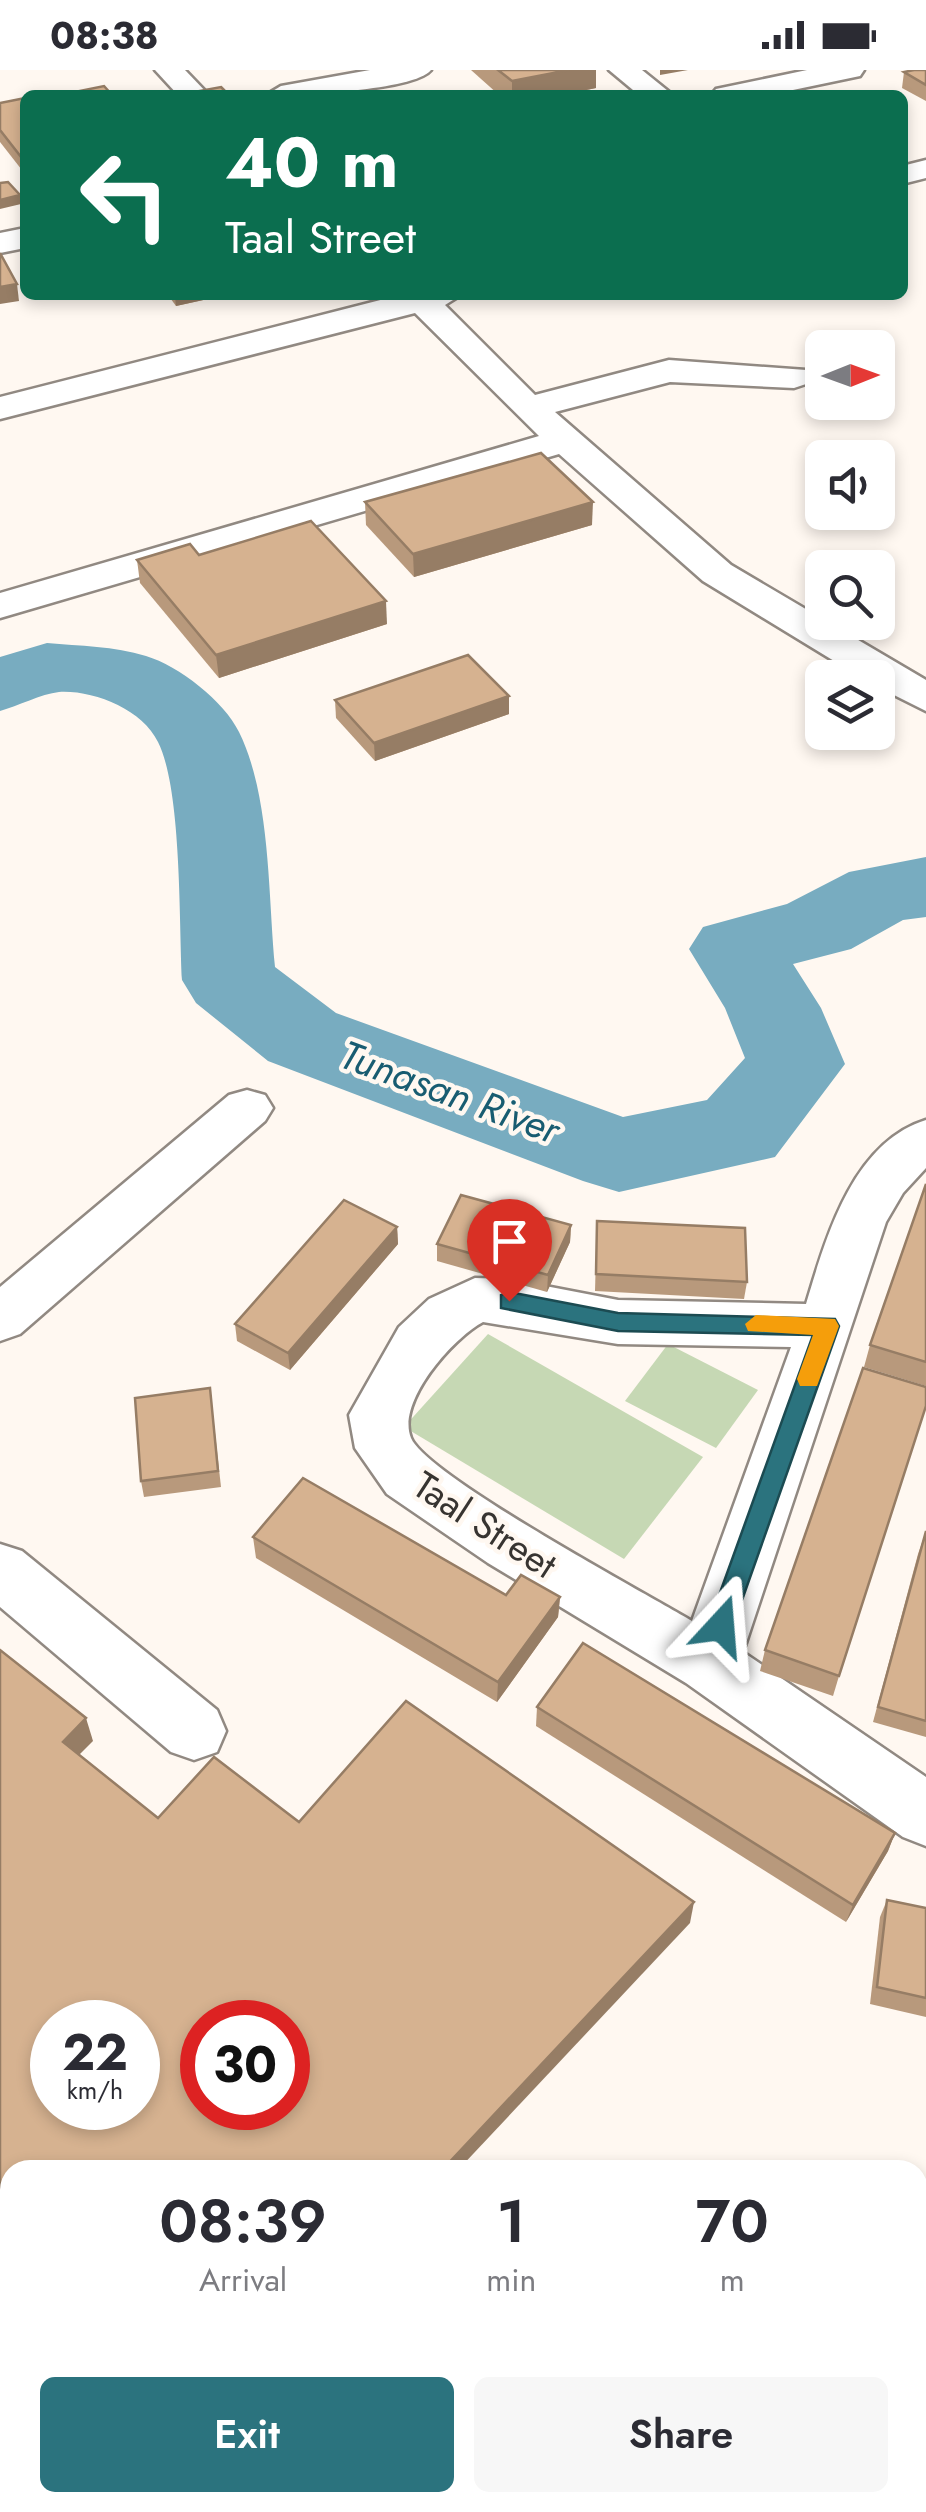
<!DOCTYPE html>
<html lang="en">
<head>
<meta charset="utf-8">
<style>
  :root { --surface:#fff; --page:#f7f7f7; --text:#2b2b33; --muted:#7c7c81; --accent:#2b737e }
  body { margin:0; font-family:Jost,sans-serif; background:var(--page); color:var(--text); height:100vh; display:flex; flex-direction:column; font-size:38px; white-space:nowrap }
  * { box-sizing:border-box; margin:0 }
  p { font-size:32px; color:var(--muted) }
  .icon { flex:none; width:55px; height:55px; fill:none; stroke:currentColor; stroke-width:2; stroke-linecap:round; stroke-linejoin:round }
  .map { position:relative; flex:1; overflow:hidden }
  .details { position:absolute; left:0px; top:2090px; width:928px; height:352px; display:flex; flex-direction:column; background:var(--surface); border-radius:30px 30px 0 0; box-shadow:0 5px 15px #0003 }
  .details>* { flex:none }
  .banner { position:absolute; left:20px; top:20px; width:888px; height:210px; border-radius:15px; box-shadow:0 5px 15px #0003; background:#0b6e4f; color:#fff; overflow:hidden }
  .needle { width:65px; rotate:89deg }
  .fabs { position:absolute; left:805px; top:260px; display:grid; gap:20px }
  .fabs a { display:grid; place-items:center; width:90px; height:90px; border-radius:15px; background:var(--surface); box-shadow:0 5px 15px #0003; font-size:50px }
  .speed { position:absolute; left:30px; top:1930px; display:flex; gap:20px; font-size:50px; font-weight:700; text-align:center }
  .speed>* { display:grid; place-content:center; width:130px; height:130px; border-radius:50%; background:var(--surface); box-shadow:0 5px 15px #0003; line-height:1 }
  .speed small { font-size:25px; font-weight:400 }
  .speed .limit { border:15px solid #d22; background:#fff; color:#111 }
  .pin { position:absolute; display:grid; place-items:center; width:85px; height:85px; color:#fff; margin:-102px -42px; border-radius:50% 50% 50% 0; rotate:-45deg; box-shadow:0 0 10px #0007 }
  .pin .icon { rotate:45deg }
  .me { position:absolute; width:110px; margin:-55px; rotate:19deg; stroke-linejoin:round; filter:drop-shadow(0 0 8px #0008) }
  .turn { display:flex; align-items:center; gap:35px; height:210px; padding:0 40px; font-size:45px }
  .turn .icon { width:130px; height:130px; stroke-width:2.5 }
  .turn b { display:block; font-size:70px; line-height:85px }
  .eta { display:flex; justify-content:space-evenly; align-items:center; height:170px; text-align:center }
  .eta b { font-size:60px; font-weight:600; line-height:70px }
  .primary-button { display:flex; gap:20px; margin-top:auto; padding:20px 40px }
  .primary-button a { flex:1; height:115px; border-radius:15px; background:var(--accent); color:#fff; font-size:40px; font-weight:600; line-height:115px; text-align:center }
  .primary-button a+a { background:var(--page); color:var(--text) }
  .status { display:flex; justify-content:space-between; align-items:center; height:70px; padding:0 50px; background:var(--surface); direction:ltr }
  .status svg { height:28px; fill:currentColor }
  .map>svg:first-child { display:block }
</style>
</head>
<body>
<div class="status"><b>08:38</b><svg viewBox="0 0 49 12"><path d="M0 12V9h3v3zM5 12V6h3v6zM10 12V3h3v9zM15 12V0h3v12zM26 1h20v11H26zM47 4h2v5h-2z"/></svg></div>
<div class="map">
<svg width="926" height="2442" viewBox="0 0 926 2442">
  <rect width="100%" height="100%" fill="#fff8f1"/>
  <g fill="#c6d8b4">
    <path d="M488,1264L703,1387L624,1489L404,1357Z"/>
    <path d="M668,1274L758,1320L716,1378L625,1331Z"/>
  </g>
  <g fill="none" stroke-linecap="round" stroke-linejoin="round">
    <path fill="#78acc0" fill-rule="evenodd" d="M47,573C80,576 114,576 146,586C179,596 224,631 239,662C271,727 268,826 275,897L336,943L623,1047L707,1030L745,988L725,938L689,879L703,857L787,834L849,802L926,787V847L903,850L851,879L793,894L821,938L845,994L775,1087L619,1122L583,1111L268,991L196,933L182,910C179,852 182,720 158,672C142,639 93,620 59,622C41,624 18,636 0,641V587Z"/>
    <defs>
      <g id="minor">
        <path d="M155,0H185L209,25H178Z"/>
        <path d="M370,0H431C414,21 297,25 266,25L281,16Z"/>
        <path d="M609,0H642L673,25H639Z"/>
        <path d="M926,90V108L902,114V96Z"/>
        <path d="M400,225H461L445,235L535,325L669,290L806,300L812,307L806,314L794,318L670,312L555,342L731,495L926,610V641L878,617V608H862L703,511L559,384L0,548V523L539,366L415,243L0,349V327Z"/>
        <path d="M247,1020L265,1025L273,1038L265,1051L20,1264L0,1271V1217L229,1025Z"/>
        <path d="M926,1050V1098L903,1123L886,1152L743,1582L926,1707V1776L903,1767L686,1613L488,1493L387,1424L355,1378L349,1345L399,1257L429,1229L475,1208L509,1209L618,1230L806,1234C826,1168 852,1073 926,1050ZM483,1252L618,1274L791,1277L692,1551C645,1523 427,1406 411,1368C396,1332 453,1268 483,1252Z"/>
        <path d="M0,1474L22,1481L217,1640L226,1661L217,1682L194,1690L171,1682L0,1537Z"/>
        <path d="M918,2206L926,2208V2286L918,2283Z"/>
        <path d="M553,2432H637L633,2442H549Z"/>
      </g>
      <g id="highway">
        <path d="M807,0H864L860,6L769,25H711L716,19Z"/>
        <path d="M25,158V178L0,183V163Z"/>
      </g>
    </defs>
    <use href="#minor" stroke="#918982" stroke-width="5"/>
    <use href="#highway" stroke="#918982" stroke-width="5"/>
    <use href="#minor" fill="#fff" fill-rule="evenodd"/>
    <use href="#highway" fill="#fff" fill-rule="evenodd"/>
  </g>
  <g fill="#b8997c">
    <path d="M471,0H596V18L562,25H499Z"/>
    <path d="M926,0V31L902,18L904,2Z"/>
    <path d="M25,28V104L0,72V33Z"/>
    <path d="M168,225H226L176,236Z"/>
    <path d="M365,432L592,455L414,507L366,455Z"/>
    <path d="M199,485L387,554L219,608L140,513L137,490Z"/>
    <path d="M335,630L509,644L375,691L336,648Z"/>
    <path d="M926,1114V1316L864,1297L870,1275Z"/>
    <path d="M597,1151L747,1212L744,1229L595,1221Z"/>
    <path d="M571,1155L570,1172L547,1222L437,1191V1174Z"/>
    <path d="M397,1157L398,1174L290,1300L237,1271L235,1254Z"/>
    <path d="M926,1317L833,1626L760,1601L765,1580Z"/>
    <path d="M210,1318L221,1417L144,1427L141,1411Z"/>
    <path d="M926,1461V1667L873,1652L918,1484Z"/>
    <path d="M253,1467L506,1525L560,1527L558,1547L497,1632L256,1488Z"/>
    <path d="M537,1637L895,1763L888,1781L846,1852L536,1656Z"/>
    <path d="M887,1830L926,1838V1947L870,1934L880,1847Z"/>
    <path d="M443,2432H507L499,2442H452Z"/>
    <path d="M805,2432H918L926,2442H843Z"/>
  </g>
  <g fill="#967d65">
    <path d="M569,0H596V18L562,25H512V11Z"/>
    <path d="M660,0H688L660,5Z"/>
    <path d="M20,125L21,134L0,139V130Z"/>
    <path d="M17,214L19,231L0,234V217Z"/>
    <path d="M184,225H226L176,236L175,227Z"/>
    <path d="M593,432L592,455L414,507L413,484Z"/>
    <path d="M386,531L387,554L219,608L216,585Z"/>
    <path d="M509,626V644L375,691L374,673Z"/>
    <path d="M571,1155L570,1172L547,1222L548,1205Z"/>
    <path d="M397,1157L398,1174L290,1300L288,1283Z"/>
    <path d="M560,1527L558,1547L497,1632L498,1612Z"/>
    <path d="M86,1648L93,1671L70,1694L63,1672Z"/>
    <path d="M895,1763L888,1781L846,1852L853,1835Z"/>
    <path d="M694,1832L690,1853L458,2100H442Z"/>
    <path d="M128,2432H146L137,2442H119Z"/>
    <path d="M502,2432H507L499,2442H495Z"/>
  </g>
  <g fill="#d6b290" stroke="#967d65" stroke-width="2.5" fill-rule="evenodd">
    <path d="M498,0H569L512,11Z"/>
    <path d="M914,0H926V15L904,2Z"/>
    <path d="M104,16L112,25H60Z"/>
    <path d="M221,17L229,25H178Z"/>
    <path d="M25,28V92L0,60V33Z"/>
    <path d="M8,112L20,125L0,130V113Z"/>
    <path d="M0,183L17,214L0,217Z"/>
    <path d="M541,383L593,432L413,484L365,432Z"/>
    <path d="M311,451L386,531L216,585L137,490L190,474L199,485Z"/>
    <path d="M468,585L509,626L374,673L335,630Z"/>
    <path d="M926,1114V1292L870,1275Z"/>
    <path d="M461,1125L571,1155L548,1205L437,1174Z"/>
    <path d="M344,1130L397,1157L288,1283L235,1254Z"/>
    <path d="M597,1151L745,1158L747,1212L596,1204Z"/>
    <path d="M863,1298L926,1317V1336L839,1606L765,1580Z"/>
    <path d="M210,1318L218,1401L141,1411L135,1328Z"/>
    <path d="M303,1408L506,1525L521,1505L560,1527L498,1612L253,1467Z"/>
    <path d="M926,1461V1651L878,1637Z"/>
    <path d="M583,1573L895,1763L853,1835L537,1637Z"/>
    <path d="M0,1580L86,1648L63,1672L158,1748L214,1687L299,1752L406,1631L694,1832L442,2100H10V2432H128L119,2442H0ZM52,1952H138V2038H52ZM202,1952H288V2038H202Z"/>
    <path d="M887,1830L926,1838V1928L877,1917Z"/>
    <path d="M918,2310L926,2312V2442H875L838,2432H918Z"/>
    <path d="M256,2432H429L438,2442H264Z"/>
    <path d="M449,2432H502L495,2442H458Z"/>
    <path d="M679,2432H794L825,2442H677Z"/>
  </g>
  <path fill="#2b737e" stroke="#1c4b52" stroke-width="2.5" d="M509,1222L618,1243L835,1249L839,1256L730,1564H712L708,1556L813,1265L618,1261L501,1238V1225Z"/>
  <path fill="#f59e0b" d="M756,1245L835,1249L839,1256L817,1316H800L797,1309L813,1265L748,1261L745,1254Z"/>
  <g text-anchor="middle" stroke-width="9" stroke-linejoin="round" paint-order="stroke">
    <g font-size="38" fill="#373431" stroke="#fff8f1">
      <text transform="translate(485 1455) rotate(33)" y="13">Taal Street</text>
    </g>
    <g font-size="40" font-style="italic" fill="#185c71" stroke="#fff8f1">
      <text transform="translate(450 1022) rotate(20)" y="14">Tunasan River</text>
    </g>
  </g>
</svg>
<div class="fabs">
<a><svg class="needle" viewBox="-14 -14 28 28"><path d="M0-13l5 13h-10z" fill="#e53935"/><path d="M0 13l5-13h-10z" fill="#7c7c81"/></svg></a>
<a><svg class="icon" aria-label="sound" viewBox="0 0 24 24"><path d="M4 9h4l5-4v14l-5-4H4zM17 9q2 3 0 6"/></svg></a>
<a><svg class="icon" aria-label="search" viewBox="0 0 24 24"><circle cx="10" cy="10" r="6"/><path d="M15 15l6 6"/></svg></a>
<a><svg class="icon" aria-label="layers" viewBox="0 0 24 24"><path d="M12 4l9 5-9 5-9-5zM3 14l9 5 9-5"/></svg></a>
</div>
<div class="speed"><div>22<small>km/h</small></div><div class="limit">30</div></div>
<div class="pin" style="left:509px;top:1231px;background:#d93025"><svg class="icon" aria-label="arrive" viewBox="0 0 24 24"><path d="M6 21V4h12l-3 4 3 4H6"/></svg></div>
<svg class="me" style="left:721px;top:1556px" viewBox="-20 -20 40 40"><path d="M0-17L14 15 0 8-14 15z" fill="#2b737e" stroke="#fff" stroke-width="4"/></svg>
<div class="banner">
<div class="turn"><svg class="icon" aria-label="left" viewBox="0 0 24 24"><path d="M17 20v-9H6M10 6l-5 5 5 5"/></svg><div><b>40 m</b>Taal Street</div></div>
</div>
<section class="details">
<div class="eta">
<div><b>08:39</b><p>Arrival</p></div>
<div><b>1</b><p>min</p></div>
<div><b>70</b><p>m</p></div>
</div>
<div class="primary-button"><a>Exit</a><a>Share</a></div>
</section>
</div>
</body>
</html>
